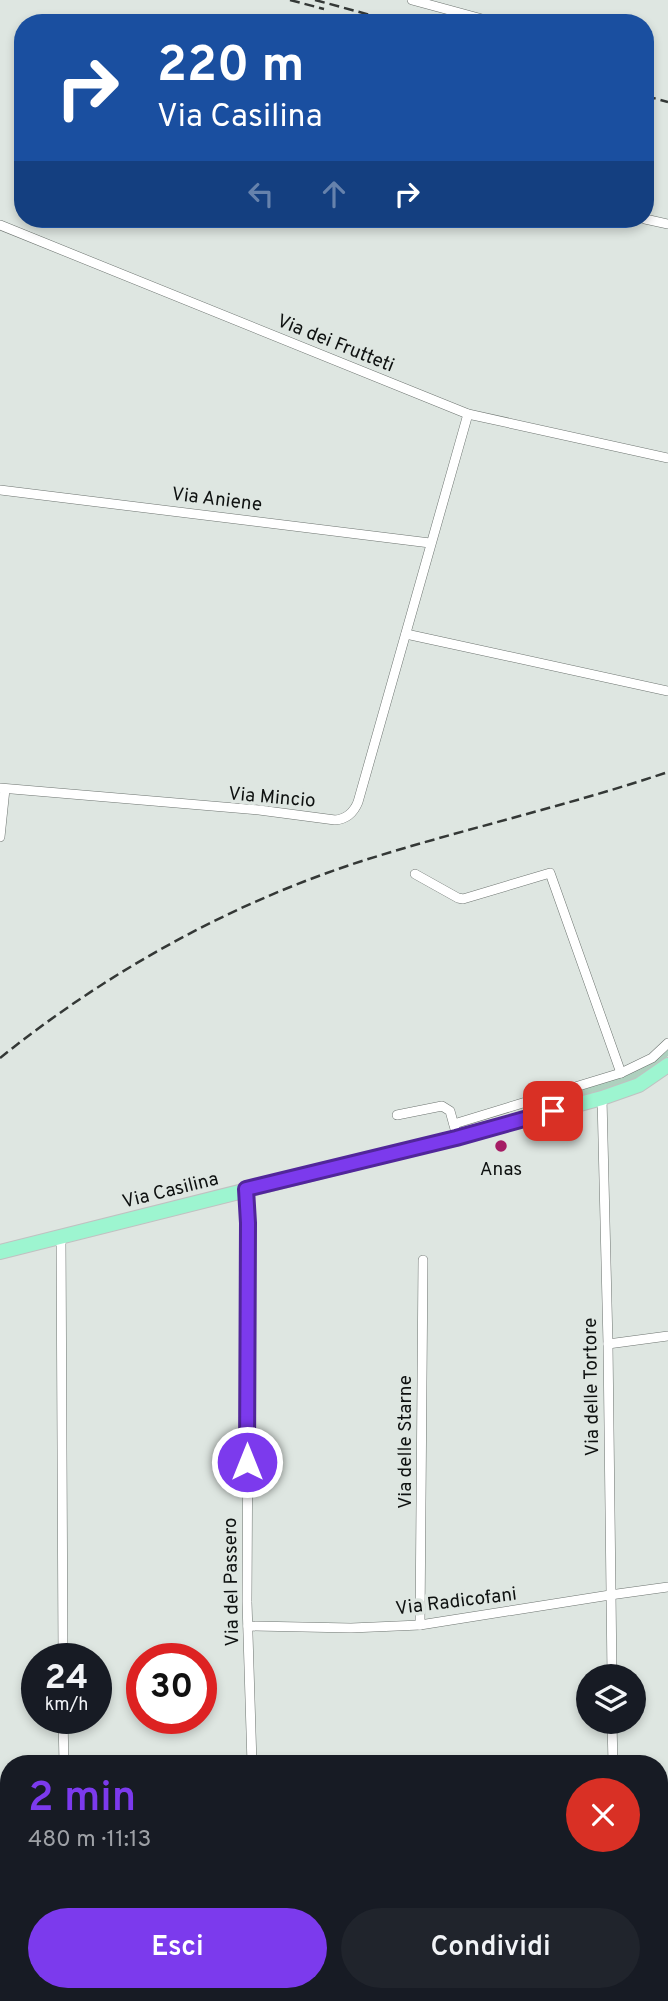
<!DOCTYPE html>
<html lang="it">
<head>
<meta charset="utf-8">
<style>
  :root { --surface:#171b24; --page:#20242c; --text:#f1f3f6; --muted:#9ea1a6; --accent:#7c3aed }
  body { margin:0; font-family:Overpass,sans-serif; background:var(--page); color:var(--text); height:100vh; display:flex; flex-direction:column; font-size:26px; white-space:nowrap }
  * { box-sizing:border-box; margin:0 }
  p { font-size:23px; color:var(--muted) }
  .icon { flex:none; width:38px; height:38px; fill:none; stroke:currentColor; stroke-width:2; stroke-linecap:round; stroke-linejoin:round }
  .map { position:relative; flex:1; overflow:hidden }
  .side { position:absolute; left:0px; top:1755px; width:668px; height:247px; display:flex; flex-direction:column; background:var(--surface); border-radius:28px 28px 0 0; box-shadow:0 4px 10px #0003 }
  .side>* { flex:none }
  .top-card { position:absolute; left:14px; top:14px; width:640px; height:214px; border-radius:28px; box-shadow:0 4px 10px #0003; background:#1a4fa0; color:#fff; overflow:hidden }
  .fabs { position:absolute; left:576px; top:1664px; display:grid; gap:14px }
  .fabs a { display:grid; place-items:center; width:70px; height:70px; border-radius:50%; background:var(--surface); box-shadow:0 4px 10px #0003; font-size:35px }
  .speed { position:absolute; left:21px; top:1643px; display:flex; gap:14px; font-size:35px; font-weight:700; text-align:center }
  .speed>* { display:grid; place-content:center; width:91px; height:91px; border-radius:50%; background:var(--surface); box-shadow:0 4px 10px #0003; line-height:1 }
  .speed small { font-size:18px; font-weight:400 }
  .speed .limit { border:10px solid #d22; background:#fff; color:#111 }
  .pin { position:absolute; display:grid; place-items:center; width:60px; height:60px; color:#fff; margin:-30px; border-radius:14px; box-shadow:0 4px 10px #0006 }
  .me { position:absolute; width:77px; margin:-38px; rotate:0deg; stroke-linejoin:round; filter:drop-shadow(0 0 5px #0008) }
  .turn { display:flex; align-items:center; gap:24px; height:147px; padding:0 28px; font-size:32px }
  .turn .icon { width:91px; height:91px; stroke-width:2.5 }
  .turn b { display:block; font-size:49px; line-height:60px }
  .lanes { display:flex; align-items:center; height:66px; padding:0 28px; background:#0003; justify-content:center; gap:35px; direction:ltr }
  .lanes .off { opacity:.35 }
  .round { display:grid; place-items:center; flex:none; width:74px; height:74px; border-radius:37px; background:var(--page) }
  .summary { display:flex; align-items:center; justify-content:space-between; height:119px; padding:0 28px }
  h1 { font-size:42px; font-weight:600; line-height:52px; color:var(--accent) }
  .button { display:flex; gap:14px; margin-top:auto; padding:14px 28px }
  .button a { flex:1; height:80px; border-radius:42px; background:var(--accent); color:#fff; font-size:28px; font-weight:600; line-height:80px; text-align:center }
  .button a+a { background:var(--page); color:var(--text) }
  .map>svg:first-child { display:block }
</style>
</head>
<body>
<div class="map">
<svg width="668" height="2001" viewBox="0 0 668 2001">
  <rect width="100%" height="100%" fill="#dee6e1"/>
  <g fill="#aed0be">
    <path d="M668,1045V1056L658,1065L632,1082L523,1115L537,1102L605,1081Z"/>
    <path d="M239,1993H655L656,2001H237Z"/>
  </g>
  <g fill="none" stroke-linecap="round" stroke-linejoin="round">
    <defs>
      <g id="minor">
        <path d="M412,0L497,23"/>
        <path d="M645,219L668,224"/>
        <path d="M0,225L468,414L668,458"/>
        <path d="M0,490L430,543"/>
        <path d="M406,634L668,691"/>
        <path d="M0,788L259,810L335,820C347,819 354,812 358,802L468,414"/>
        <path d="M0,837L5,789"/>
        <path d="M415,874L458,898L463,899L550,873L621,1073"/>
        <path d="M602,1098L608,1344L612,1676"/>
        <path d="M397,1115L442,1106L450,1111L455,1129"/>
        <path d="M454,1124L621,1073L652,1058L668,1043"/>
        <path d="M246,1189L249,1223L247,1602L252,1764"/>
        <path d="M61,1236L63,1659"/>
        <path d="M608,1344L668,1336"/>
        <path d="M420,1625L423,1260"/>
        <path d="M248,1626L351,1628L420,1625L610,1595L668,1587"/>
        <path d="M63,1718L64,1764"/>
        <path d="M612,1722L613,1764"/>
        <path d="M660,1963H668"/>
        <path d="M0,2000L8,2001"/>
        <path d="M62,2001V1993"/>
      </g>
      <path id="primary" d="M0,1252L455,1138L602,1098L639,1085L668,1065"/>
    </defs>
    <use href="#minor" stroke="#6d7470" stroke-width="10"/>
    <use href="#primary" stroke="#c0c1c1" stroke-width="16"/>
    <use href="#minor" stroke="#fff" stroke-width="9"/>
    <use href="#primary" stroke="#9df5d0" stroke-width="14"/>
    <g stroke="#343836" stroke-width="2.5" stroke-dasharray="10 5" stroke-linecap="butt">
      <path d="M290,0L324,9"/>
      <path d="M315,0L400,23"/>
      <path d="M646,96L668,102"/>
      <path d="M0,1058C107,972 231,903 362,861C463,829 567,806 668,772"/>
    </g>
  </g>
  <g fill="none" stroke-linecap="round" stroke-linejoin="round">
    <defs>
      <path id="route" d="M247,1462L248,1223L246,1189L456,1138L553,1111"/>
    </defs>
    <use href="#route" stroke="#51269a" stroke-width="18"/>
    <use href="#route" stroke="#7c3aed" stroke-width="12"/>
  </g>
  <circle fill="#a51c64" stroke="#dee6e1" stroke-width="2.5" cx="501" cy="1146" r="7"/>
  <g text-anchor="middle" stroke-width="7" stroke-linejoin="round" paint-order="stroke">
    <g font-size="19" fill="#0e1110" stroke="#dee6e1">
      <text transform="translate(336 342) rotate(22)" y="7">Via dei Frutteti</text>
      <text transform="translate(217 498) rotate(7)" y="7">Via Aniene</text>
      <text transform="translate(272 796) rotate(5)" y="7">Via Mincio</text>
      <text transform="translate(170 1189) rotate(-14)" y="7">Via Casilina</text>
      <text transform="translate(590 1387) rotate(-91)" y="7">Via delle Tortore</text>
      <text transform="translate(404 1442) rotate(-90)" y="7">Via delle Starne</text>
      <text transform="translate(230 1582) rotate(-91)" y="7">Via del Passero</text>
      <text transform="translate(456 1600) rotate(-7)" y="7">Via Radicofani</text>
    </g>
    <g font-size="19" fill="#0e1110" stroke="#dee6e1">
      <text x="501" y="1175">Anas</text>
    </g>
  </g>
</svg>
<div class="fabs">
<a><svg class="icon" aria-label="layers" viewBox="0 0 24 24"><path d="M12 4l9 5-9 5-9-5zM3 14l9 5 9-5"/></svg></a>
</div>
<div class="speed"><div>24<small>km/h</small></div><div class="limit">30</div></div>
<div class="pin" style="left:553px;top:1111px;background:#d93025"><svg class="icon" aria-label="arrive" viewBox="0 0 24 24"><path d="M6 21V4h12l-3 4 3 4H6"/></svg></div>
<svg class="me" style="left:247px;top:1462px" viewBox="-20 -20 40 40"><circle r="17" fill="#7c3aed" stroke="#fff" stroke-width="3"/><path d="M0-11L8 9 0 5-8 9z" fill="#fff"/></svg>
<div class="top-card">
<div class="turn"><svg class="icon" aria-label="right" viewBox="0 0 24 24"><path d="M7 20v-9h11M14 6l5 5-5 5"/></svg><div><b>220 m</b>Via Casilina</div></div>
<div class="lanes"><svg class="icon off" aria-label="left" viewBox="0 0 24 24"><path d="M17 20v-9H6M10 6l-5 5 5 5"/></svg><svg class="icon off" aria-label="ahead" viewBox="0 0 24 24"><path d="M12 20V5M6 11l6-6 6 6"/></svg><svg class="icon" aria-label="right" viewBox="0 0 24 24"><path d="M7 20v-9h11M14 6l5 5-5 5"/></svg></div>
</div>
<section class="side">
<div class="summary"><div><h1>2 min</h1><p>480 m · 11:13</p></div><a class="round" style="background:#d93025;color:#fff"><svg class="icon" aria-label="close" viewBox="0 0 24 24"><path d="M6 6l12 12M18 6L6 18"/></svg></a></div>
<div class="button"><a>Esci</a><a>Condividi</a></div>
</section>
</div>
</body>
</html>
